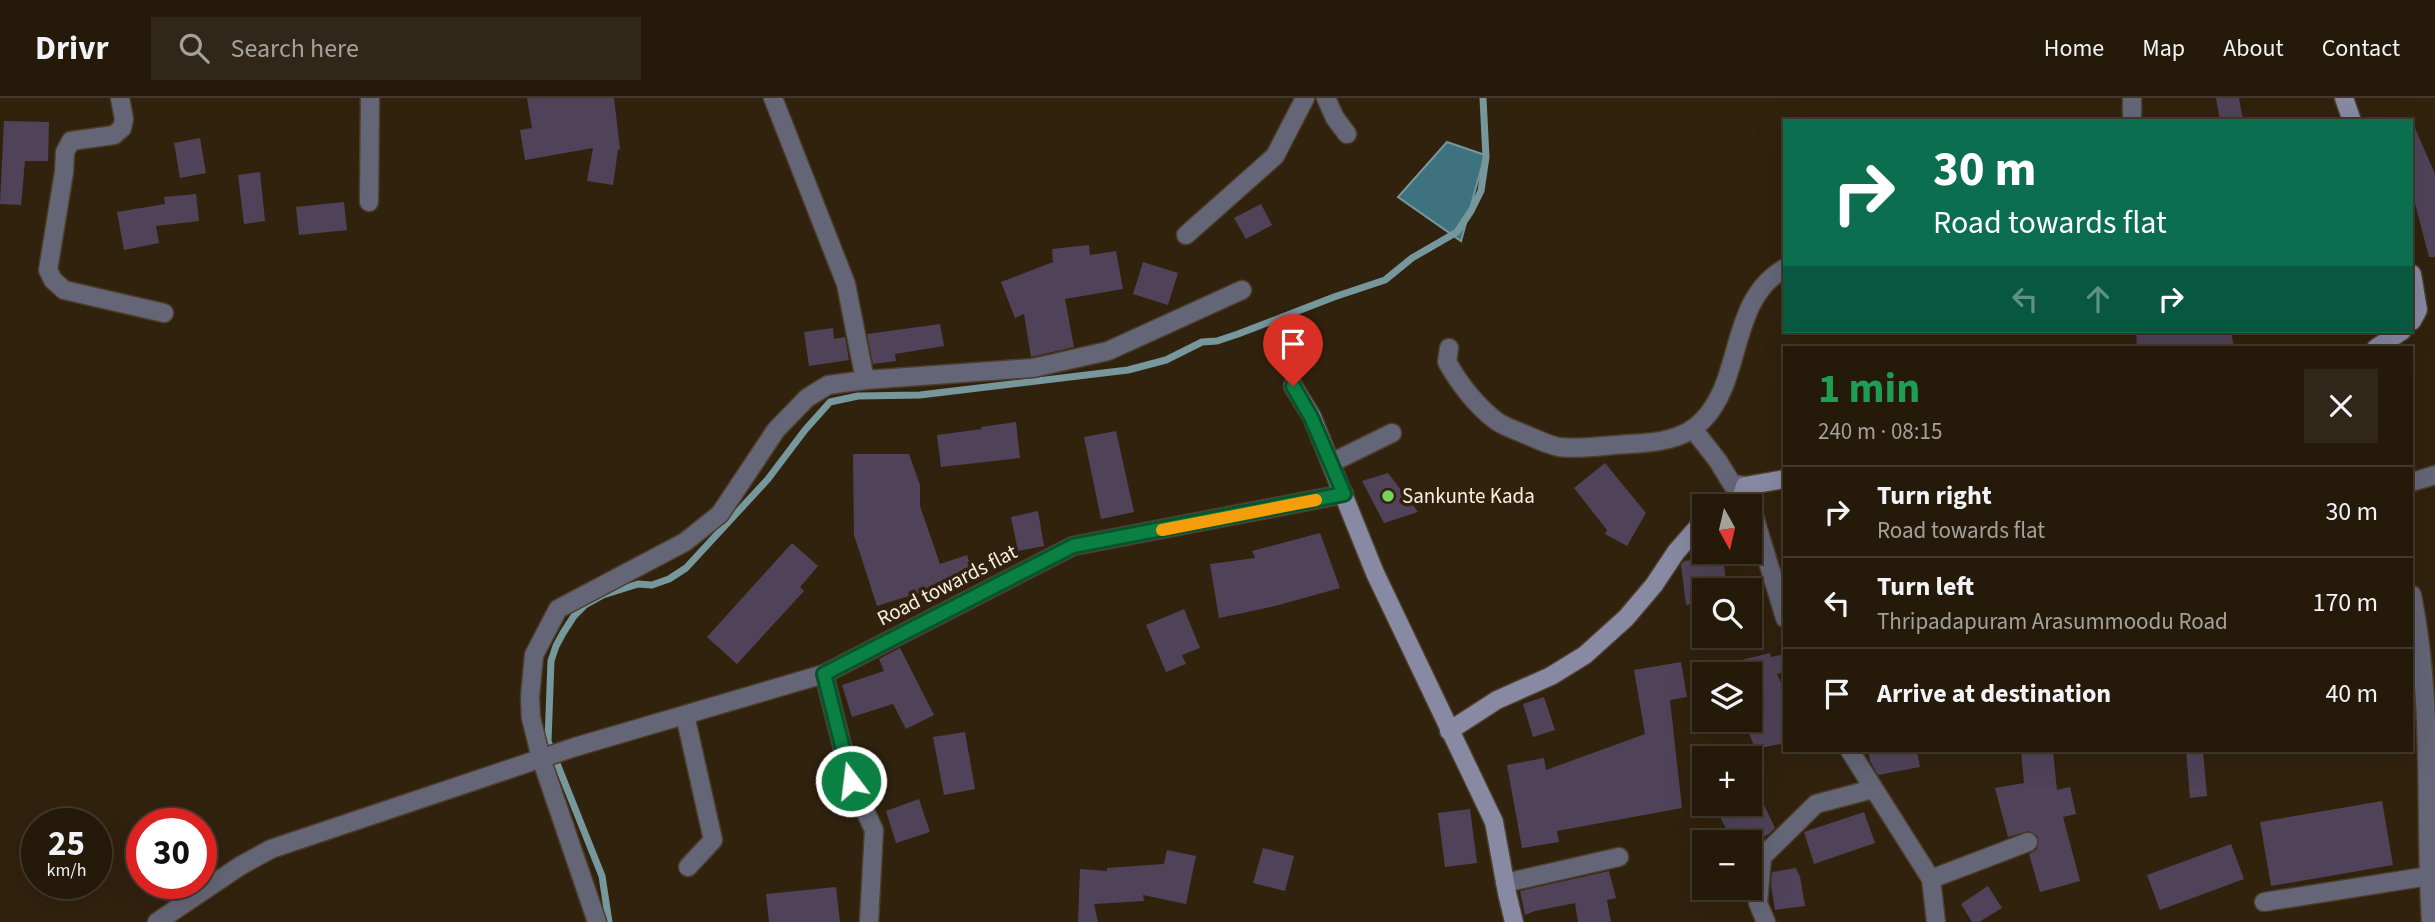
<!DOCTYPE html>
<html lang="en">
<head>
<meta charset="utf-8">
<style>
  :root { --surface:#251a0a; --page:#312718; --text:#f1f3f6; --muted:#a3a19c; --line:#42382b }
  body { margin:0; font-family:"Source Sans 3",sans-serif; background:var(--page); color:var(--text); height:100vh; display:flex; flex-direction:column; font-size:26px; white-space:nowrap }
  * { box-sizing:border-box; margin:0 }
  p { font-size:23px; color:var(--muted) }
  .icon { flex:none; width:38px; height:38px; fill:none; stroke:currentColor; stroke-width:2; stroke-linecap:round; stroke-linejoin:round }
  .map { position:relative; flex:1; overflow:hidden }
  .drawer { position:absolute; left:1783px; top:248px; width:630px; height:406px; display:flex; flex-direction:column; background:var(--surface); border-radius:0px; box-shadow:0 7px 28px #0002,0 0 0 2px var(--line) }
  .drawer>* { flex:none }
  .banner { position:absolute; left:1783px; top:21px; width:630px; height:214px; border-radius:0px; box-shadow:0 7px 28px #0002,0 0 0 2px var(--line); background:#0b6e4f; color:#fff; overflow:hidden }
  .needle { width:46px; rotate:172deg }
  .fabs { position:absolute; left:1692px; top:396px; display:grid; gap:14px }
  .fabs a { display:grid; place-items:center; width:70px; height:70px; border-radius:0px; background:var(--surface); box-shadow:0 7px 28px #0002,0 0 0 2px var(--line); font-size:35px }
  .speed { position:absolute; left:21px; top:710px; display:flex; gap:14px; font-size:35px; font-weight:700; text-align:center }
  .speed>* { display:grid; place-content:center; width:91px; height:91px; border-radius:50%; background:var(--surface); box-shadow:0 7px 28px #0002,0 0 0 2px var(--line); line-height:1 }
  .speed small { font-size:18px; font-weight:400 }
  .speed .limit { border:10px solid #d22; background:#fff; color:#111 }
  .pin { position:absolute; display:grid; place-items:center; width:60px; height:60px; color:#fff; margin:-72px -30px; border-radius:50% 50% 50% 0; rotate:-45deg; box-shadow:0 0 7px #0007 }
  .pin .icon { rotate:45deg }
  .me { position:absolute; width:77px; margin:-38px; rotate:345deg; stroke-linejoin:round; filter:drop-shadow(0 0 5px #0008) }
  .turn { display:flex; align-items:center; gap:24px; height:147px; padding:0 35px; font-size:32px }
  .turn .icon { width:91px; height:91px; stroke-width:2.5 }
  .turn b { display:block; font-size:49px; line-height:60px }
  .lanes { display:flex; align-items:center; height:66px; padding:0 35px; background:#0003; justify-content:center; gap:35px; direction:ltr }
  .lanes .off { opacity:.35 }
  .round { display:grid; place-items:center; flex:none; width:74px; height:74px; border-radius:0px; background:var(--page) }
  .headline { display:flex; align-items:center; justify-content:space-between; height:119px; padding:0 35px }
  h1 { font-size:42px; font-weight:700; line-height:52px; color:#1e9e55 }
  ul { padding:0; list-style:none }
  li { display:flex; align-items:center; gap:21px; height:91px; padding:0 35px; border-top:2px solid var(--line) }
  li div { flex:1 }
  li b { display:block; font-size:26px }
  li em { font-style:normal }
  header { display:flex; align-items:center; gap:42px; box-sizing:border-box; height:98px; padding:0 35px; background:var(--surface); border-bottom:2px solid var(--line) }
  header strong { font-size:33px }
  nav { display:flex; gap:38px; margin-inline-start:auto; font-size:24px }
  .search { width:490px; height:63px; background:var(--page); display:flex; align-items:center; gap:18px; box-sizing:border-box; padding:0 24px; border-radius:0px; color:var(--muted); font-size:26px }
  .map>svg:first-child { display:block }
</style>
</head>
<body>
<header>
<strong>Drivr</strong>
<div class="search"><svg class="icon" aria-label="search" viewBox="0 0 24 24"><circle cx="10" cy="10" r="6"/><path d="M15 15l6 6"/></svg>Search here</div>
<nav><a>Home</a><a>Map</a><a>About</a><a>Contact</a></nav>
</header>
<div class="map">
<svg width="2435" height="824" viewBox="0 0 2435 824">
  <rect width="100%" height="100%" fill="#31220e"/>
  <path fill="#3e727f" stroke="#76979c" stroke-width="2" d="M1447,44L1485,57L1461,143L1398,99Z"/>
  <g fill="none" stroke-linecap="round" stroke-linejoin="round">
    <path stroke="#76979c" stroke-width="7" d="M609,824L602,778L548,643L551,563L556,548L563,535L574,518L585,507L603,497L638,486L652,487L669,481L686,470L768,381L805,332L830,304L858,298L920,297L1128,272L1166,262L1202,244L1217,243L1238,236L1334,199L1385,182L1412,160L1457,134L1471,113L1481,93L1486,59L1483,0"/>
  </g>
  <g fill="#504359">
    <path d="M527,0H614L620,51L618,52L613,87L587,83L593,50L525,62L520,32L532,30Z"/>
    <path d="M2216,0H2239L2243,23H2220Z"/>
    <path d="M4,23L49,24L48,63H25L21,107L0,106Z"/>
    <path d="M2412,23L2435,76V159H2429L2412,94Z"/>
    <path d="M200,40L206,75L180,80L174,45Z"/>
    <path d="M260,74L265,123L244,126L238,77Z"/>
    <path d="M196,96L199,123L156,128L159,145L124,152L117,114L165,106L164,99Z"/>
    <path d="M344,104L347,132L299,137L296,109Z"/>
    <path d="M1261,106L1272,127L1246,141L1234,120Z"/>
    <path d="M1089,147L1090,157L1116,153L1123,191L1065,201L1074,249L1031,259L1024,216L1015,220L1001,184L1053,164L1052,151Z"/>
    <path d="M1143,164L1178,175L1168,207L1133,196Z"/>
    <path d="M940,226L944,248L895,256L896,263L873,266L867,236Z"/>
    <path d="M833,230L834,241L845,239L849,262L809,268L804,234Z"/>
    <path d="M2136,233H2231L2234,250H2137Z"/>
    <path d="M1016,324L1020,360L941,369L937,337L982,331L981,329Z"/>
    <path d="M1116,333L1134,414L1101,421L1084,339Z"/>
    <path d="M853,356H909L920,387V408L940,466L967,457L975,481L938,494L937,489L877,508L854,437Z"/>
    <path d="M1605,365L1646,415L1627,448L1605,436L1607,432L1574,390Z"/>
    <path d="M1388,375L1418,414L1384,425L1362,383Z"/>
    <path d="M1038,413L1044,448L1018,453L1011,419Z"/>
    <path d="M1320,435L1340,490L1275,508L1219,520L1210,466L1255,460L1252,453Z"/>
    <path d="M792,445L818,468L800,489L804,493L737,566L707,539Z"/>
    <path d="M1723,458L1727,492H1704V504L1686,507L1681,467L1684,463Z"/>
    <path d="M1184,511L1200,550L1182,557L1186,566L1166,574L1146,527Z"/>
    <path d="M900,550L934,617L906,631L893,606L852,619L842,587L884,573L879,561Z"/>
    <path d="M1770,555L1771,559L1785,556V574L1777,576L1785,593V645L1755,651L1744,621H1750V576H1715L1714,569Z"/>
    <path d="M1681,564L1687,599L1670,602L1682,710L1557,733L1559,744L1522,750L1507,667L1544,660L1546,672L1645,636L1634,572Z"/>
    <path d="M1544,599L1555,632L1533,639L1523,606Z"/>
    <path d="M965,634L975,691L944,697L933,639Z"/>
    <path d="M1868,653H1917L1920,669L1878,677L1870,663Z"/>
    <path d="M2021,653H2053L2057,692L2070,689L2076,716L2063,719L2080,783L2040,794L2029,756L2037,751L2038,739L2029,733L2008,739L1995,690L2024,685Z"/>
    <path d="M2186,653H2203L2207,698L2190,700Z"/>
    <path d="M919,701L930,734L896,745L886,713Z"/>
    <path d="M2382,703L2393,767L2271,788L2260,724Z"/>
    <path d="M1713,705H1763L1775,730L1769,736L1754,744H1733Z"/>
    <path d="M1470,711L1477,765L1445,769L1438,715Z"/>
    <path d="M1864,714L1875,745L1814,766L1804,734Z"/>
    <path d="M2231,746L2244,781L2160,812L2147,777Z"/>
    <path d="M1263,750L1294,758L1285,793L1253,785Z"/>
    <path d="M1167,752L1196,758L1186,806L1143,797L1144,803L1094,806L1098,824H1078L1080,771L1107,773V770L1164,766Z"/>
    <path d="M1796,770L1800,779L1805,808L1775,812L1771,787L1772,774Z"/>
    <path d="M1609,773L1616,800L1607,802L1611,824H1578L1575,805L1535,813L1525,817L1520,793Z"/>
    <path d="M1988,788L2002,810L1979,824H1972L1961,806Z"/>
    <path d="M836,789L840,824H769L766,796Z"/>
  </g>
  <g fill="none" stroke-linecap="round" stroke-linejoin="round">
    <defs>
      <g id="street">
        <path d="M120,0L124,21L122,30L114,37L71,43L65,54L64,74L48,172L53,182L64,192L164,215"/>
        <path d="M773,0L846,186L865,282"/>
        <path d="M1326,0L1335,20L1347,36"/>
        <path d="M2132,0V23"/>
        <path d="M369,104L370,0"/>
        <path d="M1186,137L1275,58L1305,0"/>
        <path d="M1449,250L1447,264C1459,285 1476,307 1495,322C1504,329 1518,333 1529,338C1538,342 1549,347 1559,349C1581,352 1607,347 1629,346C1654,345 1685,342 1703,322C1744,280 1728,203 1785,170"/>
        <path d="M1693,331L1718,363L1732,386L1745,388L1785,520"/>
        <path d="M1331,365L1392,335"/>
        <path d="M2412,384L2435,377"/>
        <path d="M2412,497C2434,605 2424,715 2431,824"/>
        <path d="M685,617L713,742L688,769"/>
        <path d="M1850,653L1931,781L1936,824"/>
        <path d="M1931,781L2028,744"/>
        <path d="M1505,785L1619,759"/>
        <path d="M2264,804L2429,778"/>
        <path d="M157,824L240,768L271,751L575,649L824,576"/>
        <path d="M597,824L541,660L531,620L530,599L534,557L558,511L685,444L720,416L776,332L807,300L828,287L865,282L1033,270L1108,253L1242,192"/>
        <path d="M869,824L874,732L851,683L824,576L1073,448L1344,396"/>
        <path d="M1766,824L1758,805L1762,759L1816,706L1873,691"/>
      </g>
      <g id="secondary">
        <path d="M2344,0L2352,23"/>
        <path d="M2412,176L2418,212L2412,223"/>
        <path d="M2376,250L2402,233"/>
        <path d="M1293,288L1312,319L1375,475L1494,724L1507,795L1514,824"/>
        <path d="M1729,408L1741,401L1745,388L1785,381"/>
        <path d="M1449,633L1497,602L1551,578L1585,557L1626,520L1654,487L1676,454L1704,422"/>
      </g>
    </defs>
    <use href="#street" stroke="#4d3e2b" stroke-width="21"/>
    <use href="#secondary" stroke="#4d3e2b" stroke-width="21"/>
    <use href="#street" stroke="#646576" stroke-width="18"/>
    <use href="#secondary" stroke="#8889a3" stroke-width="18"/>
  </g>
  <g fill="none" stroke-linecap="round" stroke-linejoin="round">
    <defs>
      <path id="route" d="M851,683L824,576L1073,448L1344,396L1311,319L1293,288"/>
    </defs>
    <use href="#route" stroke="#07532c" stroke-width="18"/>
    <use href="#route" stroke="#0b8043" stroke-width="12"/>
    <path stroke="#f59e0b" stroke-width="12" d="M1162,432L1316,402"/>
  </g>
  <circle fill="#75d25b" stroke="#31220e" stroke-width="2.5" cx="1388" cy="398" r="7"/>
  <g text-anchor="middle" stroke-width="7" stroke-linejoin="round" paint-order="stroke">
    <g font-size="21" fill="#f7ede0" stroke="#31220e" text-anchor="start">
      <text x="1402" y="405">Sankunte Kada</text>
    </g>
    <g font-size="21" fill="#f7ede0" stroke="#31220e">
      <text transform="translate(947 487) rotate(-27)" y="7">Road towards flat</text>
    </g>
  </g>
</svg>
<div class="fabs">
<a><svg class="needle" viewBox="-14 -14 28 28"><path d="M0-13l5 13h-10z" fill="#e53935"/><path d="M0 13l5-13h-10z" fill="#a3a19c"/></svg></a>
<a><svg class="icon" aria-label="search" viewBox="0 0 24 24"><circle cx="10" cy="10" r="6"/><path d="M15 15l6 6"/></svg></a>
<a><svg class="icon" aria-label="layers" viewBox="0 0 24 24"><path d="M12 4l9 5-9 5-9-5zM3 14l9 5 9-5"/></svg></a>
<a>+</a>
<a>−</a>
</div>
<div class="speed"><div>25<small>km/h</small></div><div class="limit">30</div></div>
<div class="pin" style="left:1293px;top:288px;background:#d93025"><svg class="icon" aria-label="arrive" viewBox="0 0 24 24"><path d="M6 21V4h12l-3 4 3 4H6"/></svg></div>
<svg class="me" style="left:851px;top:683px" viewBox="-20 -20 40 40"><circle r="17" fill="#0b8043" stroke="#fff" stroke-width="3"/><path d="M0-11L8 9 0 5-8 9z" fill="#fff"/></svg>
<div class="banner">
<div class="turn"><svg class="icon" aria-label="right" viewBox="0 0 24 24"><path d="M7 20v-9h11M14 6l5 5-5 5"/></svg><div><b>30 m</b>Road towards flat</div></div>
<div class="lanes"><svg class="icon off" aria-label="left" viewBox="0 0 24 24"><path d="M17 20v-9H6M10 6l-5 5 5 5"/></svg><svg class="icon off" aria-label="ahead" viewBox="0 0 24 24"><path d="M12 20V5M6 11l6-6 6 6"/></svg><svg class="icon" aria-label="right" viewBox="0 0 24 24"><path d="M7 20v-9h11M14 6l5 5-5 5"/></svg></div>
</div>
<section class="drawer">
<div class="headline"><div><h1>1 min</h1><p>240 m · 08:15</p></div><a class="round"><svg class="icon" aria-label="close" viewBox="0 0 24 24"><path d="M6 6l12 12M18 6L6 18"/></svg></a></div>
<ul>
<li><svg class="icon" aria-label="right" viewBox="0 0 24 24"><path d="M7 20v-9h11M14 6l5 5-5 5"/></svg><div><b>Turn right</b><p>Road towards flat</p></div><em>30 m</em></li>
<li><svg class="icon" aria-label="left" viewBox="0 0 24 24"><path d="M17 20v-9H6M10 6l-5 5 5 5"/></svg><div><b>Turn left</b><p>Thripadapuram Arasummoodu Road</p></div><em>170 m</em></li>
<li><svg class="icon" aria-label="arrive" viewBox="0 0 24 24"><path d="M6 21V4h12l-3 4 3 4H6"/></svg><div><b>Arrive at destination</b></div><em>40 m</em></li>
</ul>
</section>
</div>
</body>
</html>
